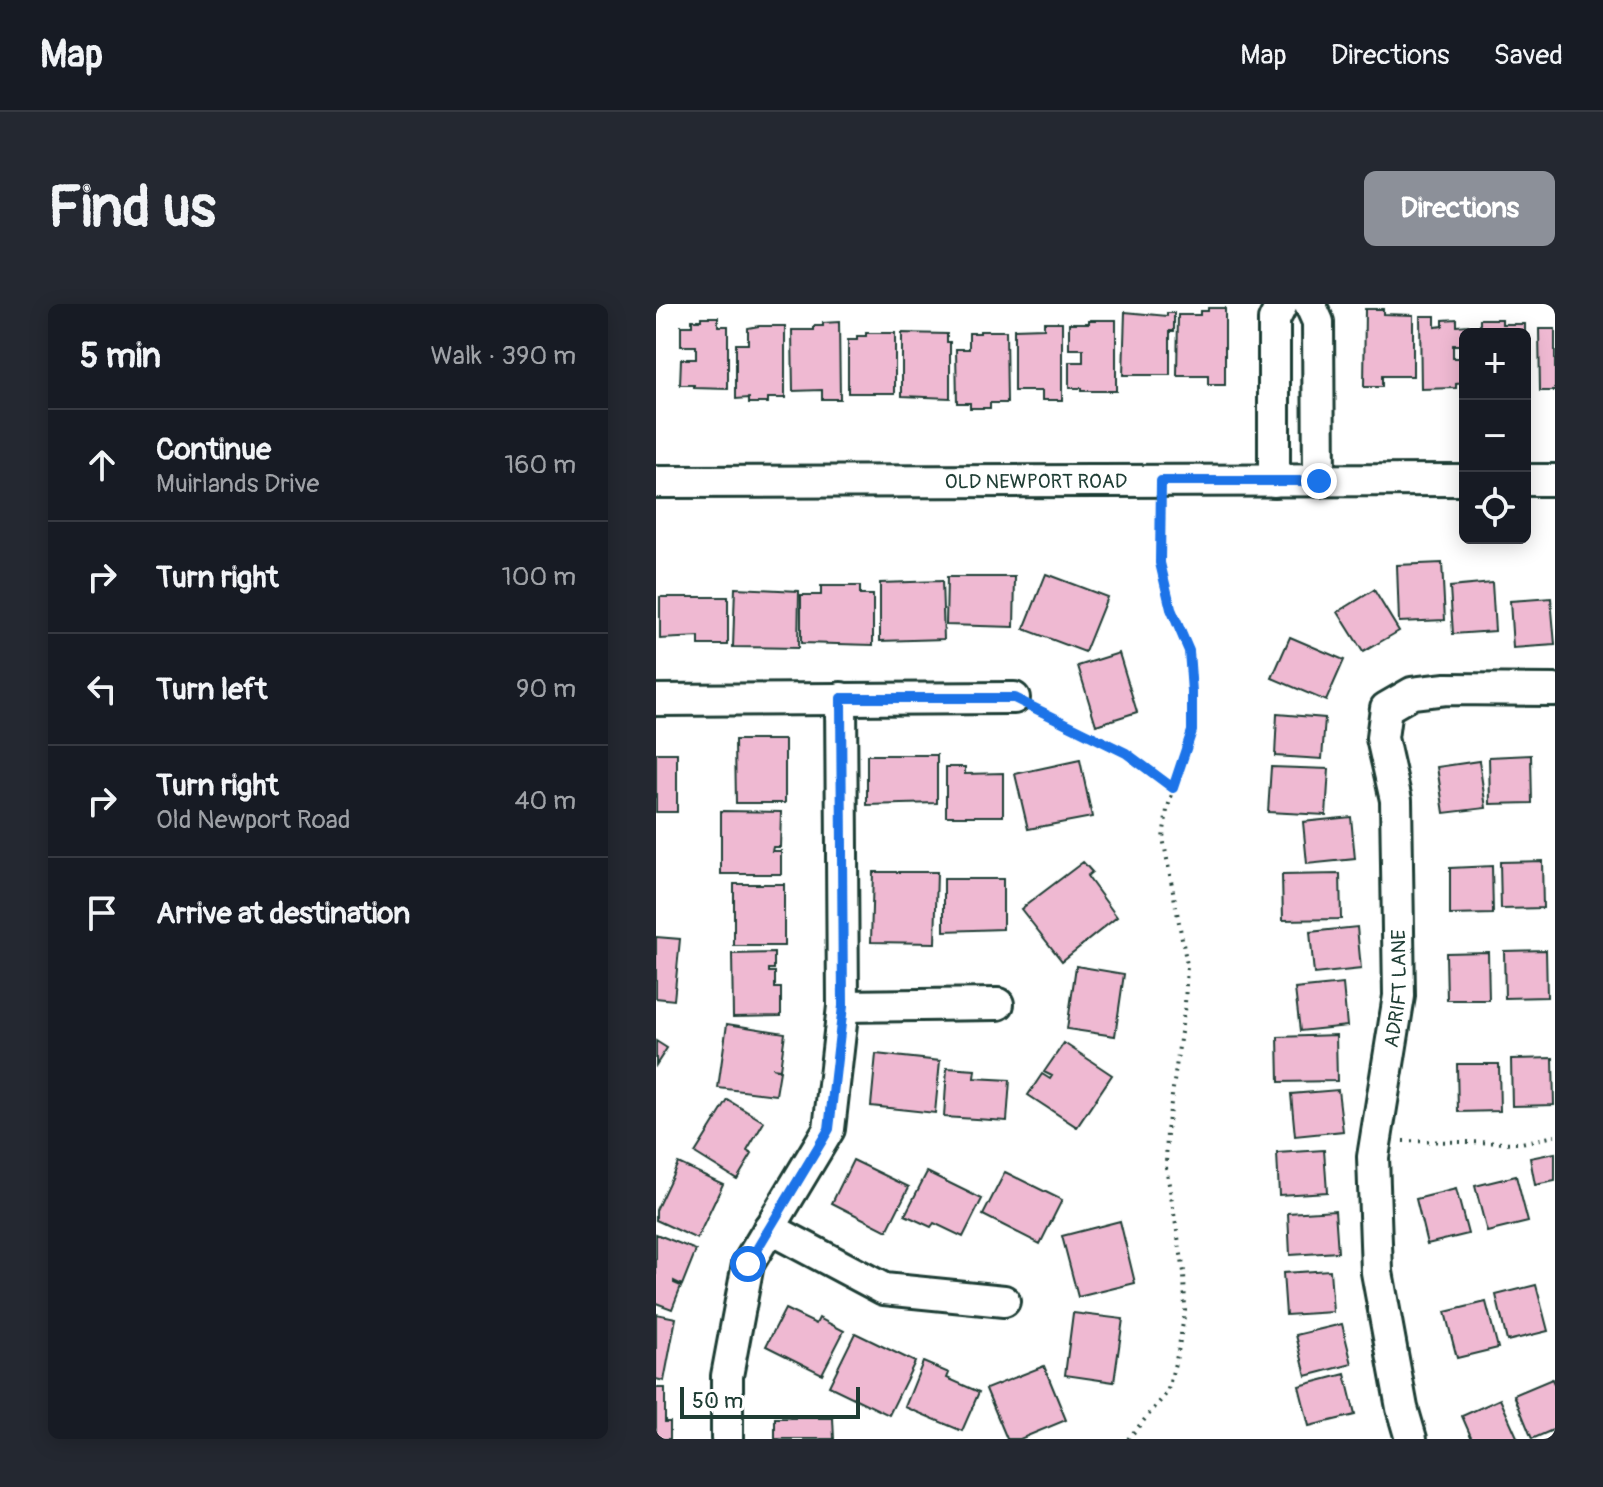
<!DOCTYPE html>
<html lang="en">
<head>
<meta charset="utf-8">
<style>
	:root { --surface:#171b24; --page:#242831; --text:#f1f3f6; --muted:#9ea1a6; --line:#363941; --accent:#8c9099 }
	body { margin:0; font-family:Pangolin,sans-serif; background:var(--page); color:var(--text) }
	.controls { position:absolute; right:24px; top:24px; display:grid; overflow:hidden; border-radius:12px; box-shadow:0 4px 20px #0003 }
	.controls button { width:72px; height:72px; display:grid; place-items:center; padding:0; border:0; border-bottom:2px solid var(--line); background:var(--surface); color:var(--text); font:40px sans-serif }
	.scale { position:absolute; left:24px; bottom:20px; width:180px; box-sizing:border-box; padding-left:8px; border:4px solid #1f3d34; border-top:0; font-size:22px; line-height:28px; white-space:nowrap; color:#1f3d34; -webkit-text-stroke:6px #fff; paint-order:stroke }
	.stop { position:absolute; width:24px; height:24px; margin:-18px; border:6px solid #1a73e8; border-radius:50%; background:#fff }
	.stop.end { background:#1a73e8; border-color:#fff; box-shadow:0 2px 8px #0008 }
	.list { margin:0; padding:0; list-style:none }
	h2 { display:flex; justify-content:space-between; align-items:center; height:104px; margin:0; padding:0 32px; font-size:34px }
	h2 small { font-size:26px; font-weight:400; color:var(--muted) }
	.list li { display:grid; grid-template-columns:52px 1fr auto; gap:24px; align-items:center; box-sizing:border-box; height:112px; padding:0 32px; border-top:2px solid var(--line) }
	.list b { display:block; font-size:30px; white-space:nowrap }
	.list p { margin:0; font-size:26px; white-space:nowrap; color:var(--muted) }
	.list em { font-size:26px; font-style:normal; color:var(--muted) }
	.icon { flex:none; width:44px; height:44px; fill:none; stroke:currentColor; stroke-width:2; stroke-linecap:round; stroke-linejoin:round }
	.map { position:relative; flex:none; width:899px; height:1135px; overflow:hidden; border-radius:12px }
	header { display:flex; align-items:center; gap:48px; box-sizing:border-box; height:112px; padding:0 40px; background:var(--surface); border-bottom:2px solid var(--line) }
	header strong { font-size:38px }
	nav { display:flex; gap:44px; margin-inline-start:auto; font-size:28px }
	.intro { display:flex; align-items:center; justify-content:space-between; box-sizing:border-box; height:192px; padding:0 48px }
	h1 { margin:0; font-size:56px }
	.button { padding:20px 36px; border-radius:12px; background:var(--accent); color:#fff; font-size:28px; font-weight:700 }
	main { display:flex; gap:48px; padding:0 48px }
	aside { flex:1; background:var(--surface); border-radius:12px; box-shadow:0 4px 20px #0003 }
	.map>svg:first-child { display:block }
	.building { fill:#efb9d2; stroke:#1f3d34; stroke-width:2 }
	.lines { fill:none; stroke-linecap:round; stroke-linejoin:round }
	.minor-casing { stroke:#1f3d34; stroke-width:36 }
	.path { stroke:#1f3d34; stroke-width:4; stroke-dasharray:2 6; stroke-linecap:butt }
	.minor { stroke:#fff; stroke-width:30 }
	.route { stroke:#1a73e8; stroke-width:10 }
	.labels { text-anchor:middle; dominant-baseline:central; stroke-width:6; stroke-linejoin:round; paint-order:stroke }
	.street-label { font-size:20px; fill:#1f3d34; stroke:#fff }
</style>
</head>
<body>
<header>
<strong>Map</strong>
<nav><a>Map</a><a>Directions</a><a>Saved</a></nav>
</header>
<div class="intro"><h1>Find us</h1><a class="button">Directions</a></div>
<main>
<aside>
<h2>5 min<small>Walk · 390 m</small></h2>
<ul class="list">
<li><svg class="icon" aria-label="ahead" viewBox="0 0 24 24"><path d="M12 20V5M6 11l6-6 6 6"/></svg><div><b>Continue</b><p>Muirlands Drive</p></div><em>160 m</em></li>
<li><svg class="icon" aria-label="right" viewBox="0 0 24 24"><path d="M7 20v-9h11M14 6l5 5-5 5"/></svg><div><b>Turn right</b></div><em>100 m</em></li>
<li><svg class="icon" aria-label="left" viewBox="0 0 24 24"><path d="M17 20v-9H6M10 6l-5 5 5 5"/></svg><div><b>Turn left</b></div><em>90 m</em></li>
<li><svg class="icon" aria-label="right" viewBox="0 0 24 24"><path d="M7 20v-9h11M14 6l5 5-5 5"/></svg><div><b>Turn right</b><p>Old Newport Road</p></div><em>40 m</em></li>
<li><svg class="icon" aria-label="arrive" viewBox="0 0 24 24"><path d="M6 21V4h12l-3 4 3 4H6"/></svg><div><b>Arrive at destination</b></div></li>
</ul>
</aside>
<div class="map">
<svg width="899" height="1135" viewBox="0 0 899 1135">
	<rect width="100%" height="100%" fill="#fff"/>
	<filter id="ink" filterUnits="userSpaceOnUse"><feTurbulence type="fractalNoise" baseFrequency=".0125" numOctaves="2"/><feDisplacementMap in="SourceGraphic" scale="16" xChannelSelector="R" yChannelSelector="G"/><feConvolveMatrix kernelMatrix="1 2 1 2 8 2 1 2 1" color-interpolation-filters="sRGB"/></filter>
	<g filter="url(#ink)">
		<path class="building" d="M 552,4 L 569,4 L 569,81 L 552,81 L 552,72 L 521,72 L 522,11 L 544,11 L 544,7 L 552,7 Z
			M 709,5 L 727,5 L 727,10 L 757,11 L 757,72 L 726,72 L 726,83 L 708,83 Z
			M 469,8 L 511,12 L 511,9 L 518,9 L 518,27 L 514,27 L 514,71 L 467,71 Z
			M 764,12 L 779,12 L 779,23 L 787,22 L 787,16 L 801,15 L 801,22 L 812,21 L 809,41 L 797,41 L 797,54 L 809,54 L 809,79 L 800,80 L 800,84 L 765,85 Z
			M 45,13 L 62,13 L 62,22 L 72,22 L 72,85 L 38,84 L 38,81 L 24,81 L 25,55 L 40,55 L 40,42 L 25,42 L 25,22 L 36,22 L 36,16 L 45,16 Z
			M 824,15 L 846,15 L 846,20 L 869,20 L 869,81 L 869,30 L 824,30 Z
			M 433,16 L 460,16 L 460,87 L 425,87 L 425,84 L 413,84 L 413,58 L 427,58 L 427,45 L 413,45 L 413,19 L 433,19 Z
			M 183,18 L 184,95 L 166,95 L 166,86 L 137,87 L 136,26 L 158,26 L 158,22 L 167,22 L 167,19 Z
			M 388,18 L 406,18 L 406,96 L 386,96 L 386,87 L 358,87 L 358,25 L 388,24 Z
			M 103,22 L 129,22 L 129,94 L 112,94 L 112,99 L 93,99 L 93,94 L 80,95 L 80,40 L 92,40 L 92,24 Z
			M 883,25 L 899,25 L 899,87 L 884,87 Z
			M 324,27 L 350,27 L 351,99 L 334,99 L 334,104 L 314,104 L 314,99 L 301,99 L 300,45 L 313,45 L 313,29 L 324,29 Z
			M 210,29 L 239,29 L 239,89 L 192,89 L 192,36 L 201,36 L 201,32 L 210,32 Z
			M 246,29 L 291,30 L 291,38 L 294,38 L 294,94 L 246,92 Z
			M 786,259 L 789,316 L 743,318 L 741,261 Z
			M 390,270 L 451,293 L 429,348 L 368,325 Z
			M 291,273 L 359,273 L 358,323 L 290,321 Z
			M 286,277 L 288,335 L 224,337 L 224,279 Z
			M 836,279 L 839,327 L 797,330 L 794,283 Z
			M 165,282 L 204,282 L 204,291 L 217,291 L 217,341 L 145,339 L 145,291 L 165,291 Z
			M 79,284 L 143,287 L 142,344 L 77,343 Z
			M 718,286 L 743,327 L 707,348 L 682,308 Z
			M 4,293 L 72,293 L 72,341 L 43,341 L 43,333 L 4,335 Z
			M 895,294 L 899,341 L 857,344 L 854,297 Z
			M 634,333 L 688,356 L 670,397 L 616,374 Z
			M 463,349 L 481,408 L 440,421 L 422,362 Z
			M 621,410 L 669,414 L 666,455 L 619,452 Z
			M 79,436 L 129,436 L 129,499 L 80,499 Z
			M 0,449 L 21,449 L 21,508 L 0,508 Z
			M 211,451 L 281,451 L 281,499 L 211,501 Z
			M 875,451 L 876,499 L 834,500 L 833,453 Z
			M 424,456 L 436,513 L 372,525 L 359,470 Z
			M 823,457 L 830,504 L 788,509 L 781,463 Z
			M 290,463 L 309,463 L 309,470 L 347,469 L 347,512 L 290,512 Z
			M 615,463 L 673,465 L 670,511 L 612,508 Z
			M 65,507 L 125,508 L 124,543 L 117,543 L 116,547 L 125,547 L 125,570 L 65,570 Z
			M 695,513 L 699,555 L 651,560 L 647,518 Z
			M 886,557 L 887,604 L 845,605 L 844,558 Z
			M 427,558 L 436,568 L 431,572 L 461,613 L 406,657 L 365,605 Z
			M 836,562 L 837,610 L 794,611 L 794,564 Z
			M 217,568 L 281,568 L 279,639 L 215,638 Z
			M 684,570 L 685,615 L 627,616 L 626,571 Z
			M 288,575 L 347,575 L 347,625 L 288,627 Z
			M 78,580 L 128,580 L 128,642 L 78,642 Z
			M 701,623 L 705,665 L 658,670 L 654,628 Z
			M 0,633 L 24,635 L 18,696 L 0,694 Z
			M 890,646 L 891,693 L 849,694 L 848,647 Z
			M 832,648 L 833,696 L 791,696 L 790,649 Z
			M 118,649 L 118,665 L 113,665 L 113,668 L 119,668 L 119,684 L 125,684 L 125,712 L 77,713 L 76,650 Z
			M 420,662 L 468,670 L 459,732 L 411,725 Z
			M 687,680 L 691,722 L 644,727 L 639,685 Z
			M 71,720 L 129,729 L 124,765 L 116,764 L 124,767 L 120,791 L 62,784 Z
			M 680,731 L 681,777 L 623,778 L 622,733 Z
			M 0,737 L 11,744 L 0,761 Z
			M 408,739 L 456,771 L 421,823 L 372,791 L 386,770 L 394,775 L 396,772 L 388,768 Z
			M 220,750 L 284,757 L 279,809 L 215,802 Z
			M 897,754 L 898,801 L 856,802 L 855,755 Z
			M 801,760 L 843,760 L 844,807 L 802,808 Z
			M 291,764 L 319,766 L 318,774 L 354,776 L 351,817 L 288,813 Z
			M 682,786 L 687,827 L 639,832 L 635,790 Z
			M 72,796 L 108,818 L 91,847 L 96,850 L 81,875 L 39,849 Z
			M 668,846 L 671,888 L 623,891 L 621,849 Z
			M 899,849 L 899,877 L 879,881 L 874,854 Z
			M 197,856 L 253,883 L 231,927 L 176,899 Z
			M 22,859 L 67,880 L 41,935 L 0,916 L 0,906 Z
			M 271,868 L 326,895 L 307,933 L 278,919 L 275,923 L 249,911 Z
			M 349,868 L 406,896 L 384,940 L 327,911 Z
			M 860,872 L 872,918 L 831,928 L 819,882 Z
			M 800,885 L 812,930 L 771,940 L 760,895 Z
			M 679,906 L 682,948 L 634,951 L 632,909 Z
			M 464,917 L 479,979 L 422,993 L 406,932 Z
			M 0,930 L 40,946 L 26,981 L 18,977 L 18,979 L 25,982 L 16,1005 L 0,999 Z
			M 674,966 L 677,1008 L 630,1011 L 627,969 Z
			M 880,981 L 892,1027 L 851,1037 L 840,991 Z
			M 830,998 L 842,1044 L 801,1054 L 789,1008 Z
			M 129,1005 L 160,1020 L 163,1014 L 188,1027 L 166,1070 L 110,1042 Z
			M 417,1009 L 467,1015 L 458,1078 L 409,1071 Z
			M 0,1010 L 20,1014 L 8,1077 L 0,1075 Z
			M 686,1020 L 696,1060 L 650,1072 L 640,1031 Z
			M 199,1029 L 259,1058 L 233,1111 L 173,1082 Z
			M 267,1058 L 293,1069 L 291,1074 L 323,1088 L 306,1127 L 249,1103 Z
			M 388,1062 L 410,1116 L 364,1135 L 351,1135 L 330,1085 Z
			M 689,1070 L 699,1111 L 653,1122 L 643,1082 Z
			M 896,1075 L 899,1082 L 899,1125 L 876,1135 L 858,1091 Z
			M 0,1084 L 9,1084 L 9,1118 L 14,1118 L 14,1135 L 0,1135 Z
			M 844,1095 L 862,1135 L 816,1135 L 806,1112 Z
			M 119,1114 L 177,1114 L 178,1135 L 119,1135 Z"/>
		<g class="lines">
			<g class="minor-casing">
				<g id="minor">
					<path d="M 654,0 L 662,18 L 663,177"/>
					<path d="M 869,176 L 899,176"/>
					<path d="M 618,177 L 618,16 L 626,0"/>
					<path id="s1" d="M 0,178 L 809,176"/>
					<path d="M 0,396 L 358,394"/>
					<path d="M 187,702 L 342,700"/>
					<path d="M 113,924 L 228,985 L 348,997"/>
					<path d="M 71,1135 L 71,1072 L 92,960 L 173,825 L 187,702 L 185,394"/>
					<path id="s2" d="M 755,1135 L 746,1104 L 721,968 L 717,853 L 743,692 L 740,496 L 726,434 L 730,404 L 756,389 L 790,385 L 899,386"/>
				</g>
			</g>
			<path class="path" d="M 382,405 L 470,449 L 517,484
				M 747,837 L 865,839 L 899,832
				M 472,1135 L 511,1089 L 522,1048 L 529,1007 L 528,968 L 510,863 L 511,827 L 529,700 L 531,661 L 507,534 L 511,506 L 536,427 L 536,388 L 533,347 L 515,305 L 504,259 L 505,203"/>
			<use href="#minor" class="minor"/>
		</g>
	</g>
	<g class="lines" filter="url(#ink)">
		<path class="route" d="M 92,960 L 173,825 L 187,702 L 185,394 L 358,394 L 470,449 L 517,484 L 536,427 L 536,388 L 533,347 L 515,305 L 504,259 L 505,177 L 663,177"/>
	</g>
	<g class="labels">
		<g class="street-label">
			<text stroke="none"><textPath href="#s1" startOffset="380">OLD NEWPORT ROAD</textPath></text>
			<text stroke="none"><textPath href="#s2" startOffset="456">ADRIFT LANE</textPath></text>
		</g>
	</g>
</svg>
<div class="controls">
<button>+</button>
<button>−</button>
<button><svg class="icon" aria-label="locate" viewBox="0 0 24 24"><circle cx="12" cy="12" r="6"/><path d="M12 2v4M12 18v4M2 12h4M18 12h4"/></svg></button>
</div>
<div class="scale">50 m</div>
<div class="stop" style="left:92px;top:960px"></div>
<div class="stop end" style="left:663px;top:177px"></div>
</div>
</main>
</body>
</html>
